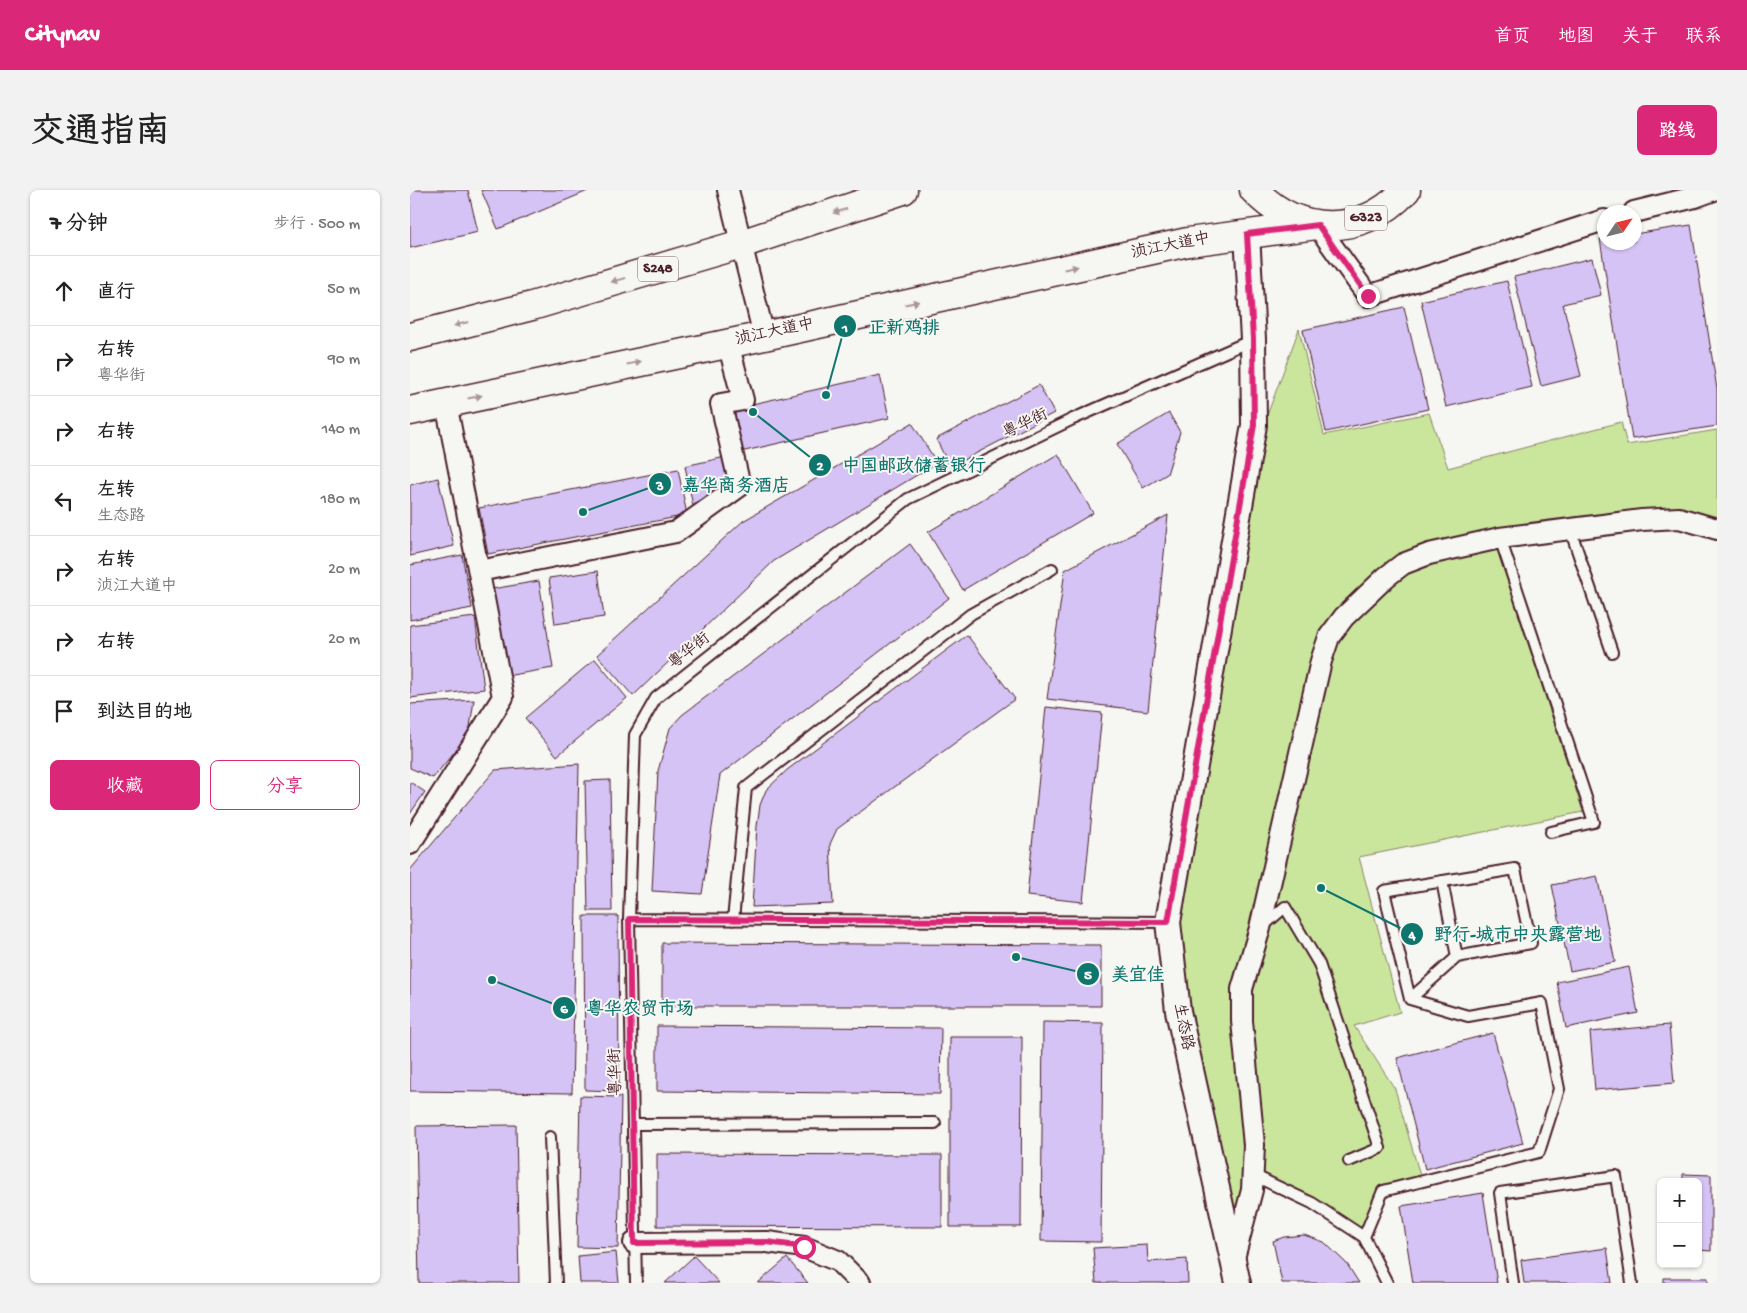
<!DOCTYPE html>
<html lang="zh">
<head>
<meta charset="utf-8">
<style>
	:root { --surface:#fff; --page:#f2f2f2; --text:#222; --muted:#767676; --line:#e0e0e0; --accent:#db2777 }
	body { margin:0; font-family:"Gochi Hand","LXGW WenKai TC",sans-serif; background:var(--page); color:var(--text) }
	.controls { position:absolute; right:15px; bottom:15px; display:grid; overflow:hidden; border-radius:8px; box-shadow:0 1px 4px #0004 }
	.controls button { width:45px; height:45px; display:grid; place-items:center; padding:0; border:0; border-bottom:1px solid var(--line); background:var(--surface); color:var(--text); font:25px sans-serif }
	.compass { position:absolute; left:1187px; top:15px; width:45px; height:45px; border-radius:50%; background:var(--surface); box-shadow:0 1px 4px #0004; rotate:55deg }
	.stop { position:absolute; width:15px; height:15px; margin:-11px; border:4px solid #db2777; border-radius:50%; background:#fff }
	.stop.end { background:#db2777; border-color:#fff; box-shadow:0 1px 5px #0008 }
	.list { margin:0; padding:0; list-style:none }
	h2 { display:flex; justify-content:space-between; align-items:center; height:65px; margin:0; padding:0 20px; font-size:21px }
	h2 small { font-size:16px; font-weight:400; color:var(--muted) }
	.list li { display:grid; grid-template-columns:32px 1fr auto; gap:15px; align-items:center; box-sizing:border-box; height:70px; padding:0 20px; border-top:1px solid var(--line) }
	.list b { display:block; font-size:19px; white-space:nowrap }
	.list p { margin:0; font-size:16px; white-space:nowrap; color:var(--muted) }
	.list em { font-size:16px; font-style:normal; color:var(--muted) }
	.actions { display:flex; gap:10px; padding:15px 20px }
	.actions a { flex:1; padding:11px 0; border:1px solid var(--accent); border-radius:8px; text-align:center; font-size:18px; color:var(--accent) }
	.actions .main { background:var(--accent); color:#fff }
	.icon { flex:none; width:28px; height:28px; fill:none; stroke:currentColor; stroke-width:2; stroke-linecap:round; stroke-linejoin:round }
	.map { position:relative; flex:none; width:1307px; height:1093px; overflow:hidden; border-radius:8px }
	header { display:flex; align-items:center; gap:30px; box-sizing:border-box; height:70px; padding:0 25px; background:var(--accent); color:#fff }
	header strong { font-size:24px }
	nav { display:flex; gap:28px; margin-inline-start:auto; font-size:18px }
	.intro { display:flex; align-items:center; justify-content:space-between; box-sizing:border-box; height:120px; padding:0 30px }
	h1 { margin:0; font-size:35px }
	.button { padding:12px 22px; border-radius:8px; background:var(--accent); color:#fff; font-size:18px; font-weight:700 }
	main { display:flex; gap:30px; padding:0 30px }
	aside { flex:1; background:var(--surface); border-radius:8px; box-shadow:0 1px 4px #0004 }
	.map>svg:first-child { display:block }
	.green { fill:#cae69d; stroke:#8a8264 }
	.building { fill:#d4c3f4; stroke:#4a1f2b }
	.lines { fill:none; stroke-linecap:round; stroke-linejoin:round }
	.service-casing { stroke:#4a1f2b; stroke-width:14 }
	.minor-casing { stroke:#4a1f2b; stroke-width:24 }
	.tertiary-casing { stroke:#4a1f2b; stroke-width:28 }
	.primary-casing { stroke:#4a1f2b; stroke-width:31 }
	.trunk-casing { stroke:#4a1f2b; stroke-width:31 }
	.service { stroke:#f6f6f2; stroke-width:10 }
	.minor { stroke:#f6f6f2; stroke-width:20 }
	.tertiary { stroke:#f6f6f2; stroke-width:24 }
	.primary { stroke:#f6f6f2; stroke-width:28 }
	.trunk { stroke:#f6f6f2; stroke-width:28 }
	.oneway { fill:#a99598 }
	.route { stroke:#db2777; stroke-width:6 }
	.labels { text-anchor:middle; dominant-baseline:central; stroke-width:4; stroke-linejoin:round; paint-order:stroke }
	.shield { fill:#f6f6f2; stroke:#7e6067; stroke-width:1 }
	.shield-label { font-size:15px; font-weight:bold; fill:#4a1f2b }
	.street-label { font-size:16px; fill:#4a1f2b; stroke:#f6f6f2 }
	.leader { fill:none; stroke:#0f766e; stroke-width:2 }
	.callout-dot { fill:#0f766e; stroke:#f6f6f2; stroke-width:2 }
	.mark-label { font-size:15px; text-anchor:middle; font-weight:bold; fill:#fff }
	.callout-label { font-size:18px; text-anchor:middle; font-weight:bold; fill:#0f766e; stroke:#f6f6f2; stroke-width:4; stroke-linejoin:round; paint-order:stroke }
</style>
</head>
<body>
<header>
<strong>Citynav</strong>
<nav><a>首页</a><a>地图</a><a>关于</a><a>联系</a></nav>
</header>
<div class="intro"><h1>交通指南</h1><a class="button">路线</a></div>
<main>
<aside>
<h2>7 分钟<small>步行 · 500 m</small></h2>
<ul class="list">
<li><svg class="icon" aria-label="ahead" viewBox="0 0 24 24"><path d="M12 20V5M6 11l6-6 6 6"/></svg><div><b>直行</b></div><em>50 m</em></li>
<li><svg class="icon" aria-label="right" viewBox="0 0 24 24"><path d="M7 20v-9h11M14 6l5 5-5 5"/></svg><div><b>右转</b><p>粤华街</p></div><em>90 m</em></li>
<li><svg class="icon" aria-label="right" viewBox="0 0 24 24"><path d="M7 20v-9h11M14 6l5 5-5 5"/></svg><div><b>右转</b></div><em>140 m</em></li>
<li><svg class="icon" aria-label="left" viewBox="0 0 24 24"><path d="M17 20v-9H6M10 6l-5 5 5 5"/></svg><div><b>左转</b><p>生态路</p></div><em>180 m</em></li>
<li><svg class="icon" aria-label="right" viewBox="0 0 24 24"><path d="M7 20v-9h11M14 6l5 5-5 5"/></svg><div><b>右转</b><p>浈江大道中</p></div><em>20 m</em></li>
<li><svg class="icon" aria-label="right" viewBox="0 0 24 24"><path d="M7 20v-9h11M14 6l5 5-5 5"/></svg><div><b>右转</b></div><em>20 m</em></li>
<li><svg class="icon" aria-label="arrive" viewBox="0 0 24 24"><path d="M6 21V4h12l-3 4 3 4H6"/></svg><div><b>到达目的地</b></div></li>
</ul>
<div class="actions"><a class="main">收藏</a><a>分享</a></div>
</aside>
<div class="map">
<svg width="1307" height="1093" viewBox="0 0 1307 1093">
	<rect width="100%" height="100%" fill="#f6f6f2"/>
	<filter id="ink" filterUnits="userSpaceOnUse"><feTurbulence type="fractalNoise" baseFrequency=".02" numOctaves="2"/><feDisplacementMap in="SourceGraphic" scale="10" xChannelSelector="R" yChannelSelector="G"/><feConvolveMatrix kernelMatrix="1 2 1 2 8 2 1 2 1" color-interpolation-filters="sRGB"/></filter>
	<g filter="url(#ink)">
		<path class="green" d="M 889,139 L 914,245 L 1019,223 L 1038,278 L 1211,232 L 1217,255 L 1307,240 L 1307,333 L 1018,357 L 929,425 L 825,798 L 838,954 L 835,986 L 824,1040 L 774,821 L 765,731 L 852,239 Z
			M 1087,358 L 1173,622 L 949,667 L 990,822 L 944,836 L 985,899 L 1011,989 L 972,999 L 953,1043 L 845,985 L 834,831 L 916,474 L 937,432 L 999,382 L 1020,372 Z"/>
		<path class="building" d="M 0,0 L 58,0 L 68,42 L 0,58 Z
			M 71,0 L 180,0 L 88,39 Z
			M 1281,35 L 1307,199 L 1307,236 L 1222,249 L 1190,49 L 1194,48 L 1194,52 L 1224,52 L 1224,44 Z
			M 1182,68 L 1191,105 L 1153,114 L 1171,186 L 1131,196 L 1104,87 Z
			M 1097,91 L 1122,197 L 1036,217 L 1011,111 Z
			M 994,117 L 1018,219 L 916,242 L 893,140 Z
			M 470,185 L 479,228 L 326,263 L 316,220 Z
			M 629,195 L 644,223 L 540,277 L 526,249 Z
			M 759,223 L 770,242 L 757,284 L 733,298 L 707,254 Z
			M 502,233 L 527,273 L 364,371 L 223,506 L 187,465 L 333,331 Z
			M 648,264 L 683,323 L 553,400 L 518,342 Z
			M 320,266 L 326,292 L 284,321 L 275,276 Z
			M 268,279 L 277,325 L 78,364 L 69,318 Z
			M 28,288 L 44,356 L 0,366 L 0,295 Z
			M 758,325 L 738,521 L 637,509 L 655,380 Z
			M 500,354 L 539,408 L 310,585 L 292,704 L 242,701 L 248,581 L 260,538 L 272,525 Z
			M 52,365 L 62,418 L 0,430 L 0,375 Z
			M 188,381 L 194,427 L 145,434 L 139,388 Z
			M 129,391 L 143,478 L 96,486 L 82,399 Z
			M 65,427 L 74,499 L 0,508 L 0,435 Z
			M 557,445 L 605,509 L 427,639 L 420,654 L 423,714 L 342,717 L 347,636 L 350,615 L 356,600 L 377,580 Z
			M 185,469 L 217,508 L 147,566 L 115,528 Z
			M 64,510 L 59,544 L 23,588 L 0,578 L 0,514 Z
			M 636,517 L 692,523 L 673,712 L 617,706 Z
			M 169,574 L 162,903 L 0,901 L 0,680 L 85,580 Z
			M 200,590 L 202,721 L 178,721 L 175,591 Z
			M 0,592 L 15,602 L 0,624 Z
			M 1187,686 L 1205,772 L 1160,781 L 1142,695 Z
			M 174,726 L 208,726 L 209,901 L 175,900 Z
			M 252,753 L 691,755 L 691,816 L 252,816 Z
			M 1219,777 L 1228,823 L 1156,838 L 1147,792 Z
			M 633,832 L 693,833 L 691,1052 L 631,1051 Z
			M 1259,835 L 1264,893 L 1185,900 L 1180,842 Z
			M 247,836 L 531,838 L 530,904 L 247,901 Z
			M 1083,843 L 1113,953 L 1015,979 L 987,868 Z
			M 540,847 L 612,847 L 611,1037 L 540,1037 Z
			M 170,906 L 211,907 L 208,1058 L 167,1057 Z
			M 106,935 L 109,1093 L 9,1093 L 6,936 Z
			M 247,964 L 532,965 L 532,1037 L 247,1036 Z
			M 1273,984 L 1301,985 L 1301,1061 L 1288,1060 L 1288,992 L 1273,992 Z
			M 1073,1003 L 1087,1093 L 1003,1093 L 991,1016 Z
			M 894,1045 L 914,1052 L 937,1074 L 949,1093 L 872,1093 L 863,1051 L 874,1047 Z
			M 737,1055 L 738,1072 L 777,1069 L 778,1093 L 686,1093 L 683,1058 Z
			M 1197,1058 L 1202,1093 L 1114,1093 L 1111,1070 Z
			M 206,1062 L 209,1093 L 170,1093 L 168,1066 Z
			M 284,1066 L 309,1093 L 255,1093 Z
			M 377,1068 L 398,1093 L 348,1093 Z
			M 1254,1088 L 1298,1088 L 1298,1093 L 1254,1093 Z"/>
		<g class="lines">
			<g class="service-casing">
				<path id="service" d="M 1160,339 L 1202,462
					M 1090,348 L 1184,632 L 1141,642
					M 1032,691 L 1047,767
					M 219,729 L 758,732
					M 323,730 L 336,598 L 561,424 L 642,379
					M 853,736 L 875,717 L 909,774 L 970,958 L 939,971
					M 223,934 L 525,933
					M 140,947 L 146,1093
					M 843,985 L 902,1013 L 954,1047 L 977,1093
					M 954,1047 L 973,1001 L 1129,962 L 1149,899 L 1132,813 L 1058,826 L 1000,809 L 974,701 L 1105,679 L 1121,753 L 1047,767 L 1000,809
					M 226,1093 L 219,729 L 225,545 L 246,508 L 498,309 L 663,229 L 842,150
					M 1103,1093 L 1090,1003 L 1206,986 L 1222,1093"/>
			</g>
			<g class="minor-casing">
				<path id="minor" d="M 318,0 L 354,146
					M 1224,22 L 1285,7 L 1304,0
					M 907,35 L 958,106 L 1194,30
					M 69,381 L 266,342 L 330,296 L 311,214 L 333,210 L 318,153
					M 0,654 L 93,507 L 36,213
					M 224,1053 L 357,1052 L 394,1057 L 428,1071 L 450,1093
					M 823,1072 L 842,1000 L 844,955 L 832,831 L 832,799 L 850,738 L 911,471 L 919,447 L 934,427 L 976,387 L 993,374 L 1019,364 L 1090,348 L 1232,330 L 1269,328 L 1307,339"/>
			</g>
			<g class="tertiary-casing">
				<path id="tertiary" d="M 828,1093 L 768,821 L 758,732 L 844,235 L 843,149 L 837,44"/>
			</g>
			<g class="primary-casing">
				<path id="primary" d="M 0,147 L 122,116 L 280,69 L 331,54 L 493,0
					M 0,221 L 354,146 L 778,52 L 907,35"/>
			</g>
			<g class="trunk-casing">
				<path id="trunk" d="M 844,0 C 887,46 952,48 996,0"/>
			</g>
			<use href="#service" class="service"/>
			<use href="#minor" class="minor"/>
			<use href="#tertiary" class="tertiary"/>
			<use href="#primary" class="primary"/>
			<use href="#trunk" class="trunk"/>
		</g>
		<defs><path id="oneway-solid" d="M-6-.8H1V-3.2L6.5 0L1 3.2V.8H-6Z" transform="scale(1.25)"/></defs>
		<g class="oneway">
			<use href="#oneway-solid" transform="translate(430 21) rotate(162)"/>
			<use href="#oneway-solid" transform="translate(661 78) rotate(-12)"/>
			<use href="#oneway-solid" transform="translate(208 90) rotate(164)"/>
			<use href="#oneway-solid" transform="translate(502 113) rotate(-12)"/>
			<use href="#oneway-solid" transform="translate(51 134) rotate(165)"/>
			<use href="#oneway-solid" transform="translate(224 173) rotate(-12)"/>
			<use href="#oneway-solid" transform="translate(65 207) rotate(-12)"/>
		</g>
	</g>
	<g class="lines" filter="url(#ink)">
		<path class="route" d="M 394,1057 L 357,1052 L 224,1053 L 219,729 L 758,732 L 844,235 L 843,149 L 837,44 L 908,35 L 958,106"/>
	</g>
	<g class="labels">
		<g class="shield">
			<rect x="935" y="15.5" width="42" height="25" rx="4"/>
			<rect x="228" y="66.5" width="40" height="25" rx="4"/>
		</g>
		<g class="shield-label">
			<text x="956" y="28">G323</text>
			<text x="248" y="79">S248</text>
		</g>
		<g class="street-label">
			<text transform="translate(761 57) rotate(-11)">浈江大道中</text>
			<text transform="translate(365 143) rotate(-12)">浈江大道中</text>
			<text transform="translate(616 235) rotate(-26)">粤华街</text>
			<text transform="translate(280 462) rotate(-38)">粤华街</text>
			<text transform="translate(772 837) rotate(79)">生态路</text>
			<text transform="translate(207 882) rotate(-91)">粤华街</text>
		</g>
	</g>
	<path class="leader" d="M416 205L435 136M343 222L410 275M173 322L250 294M911 698L1002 744M606 767L678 784M82 790L154 818"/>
	<g class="callout-dot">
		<circle cx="416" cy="205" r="5"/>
		<circle cx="343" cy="222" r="5"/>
		<circle cx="173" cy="322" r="5"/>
		<circle cx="911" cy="698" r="5"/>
		<circle cx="606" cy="767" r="5"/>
		<circle cx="82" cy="790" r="5"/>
		<circle cx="435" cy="136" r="12"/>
		<circle cx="410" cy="275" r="12"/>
		<circle cx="250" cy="294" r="12"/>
		<circle cx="1002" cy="744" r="12"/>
		<circle cx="678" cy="784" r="12"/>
		<circle cx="154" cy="818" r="12"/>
	</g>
	<g class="mark-label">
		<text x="435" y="142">1</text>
		<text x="410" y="280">2</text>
		<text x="250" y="300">3</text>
		<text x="1002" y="749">4</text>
		<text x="678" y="789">5</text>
		<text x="154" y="823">6</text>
	</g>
	<g class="callout-label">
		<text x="494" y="143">正新鸡排</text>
		<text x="504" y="281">中国邮政储蓄银行</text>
		<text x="326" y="301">嘉华商务酒店</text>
		<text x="1108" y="750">野行-城市中央露营地</text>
		<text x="728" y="790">美宜佳</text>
		<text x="230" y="824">粤华农贸市场</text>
	</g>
</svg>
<div class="controls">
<button>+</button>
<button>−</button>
</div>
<svg class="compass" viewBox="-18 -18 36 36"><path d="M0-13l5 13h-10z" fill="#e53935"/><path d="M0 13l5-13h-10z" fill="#767676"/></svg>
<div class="stop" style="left:394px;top:1057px"></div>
<div class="stop end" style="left:958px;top:106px"></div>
</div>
</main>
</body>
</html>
